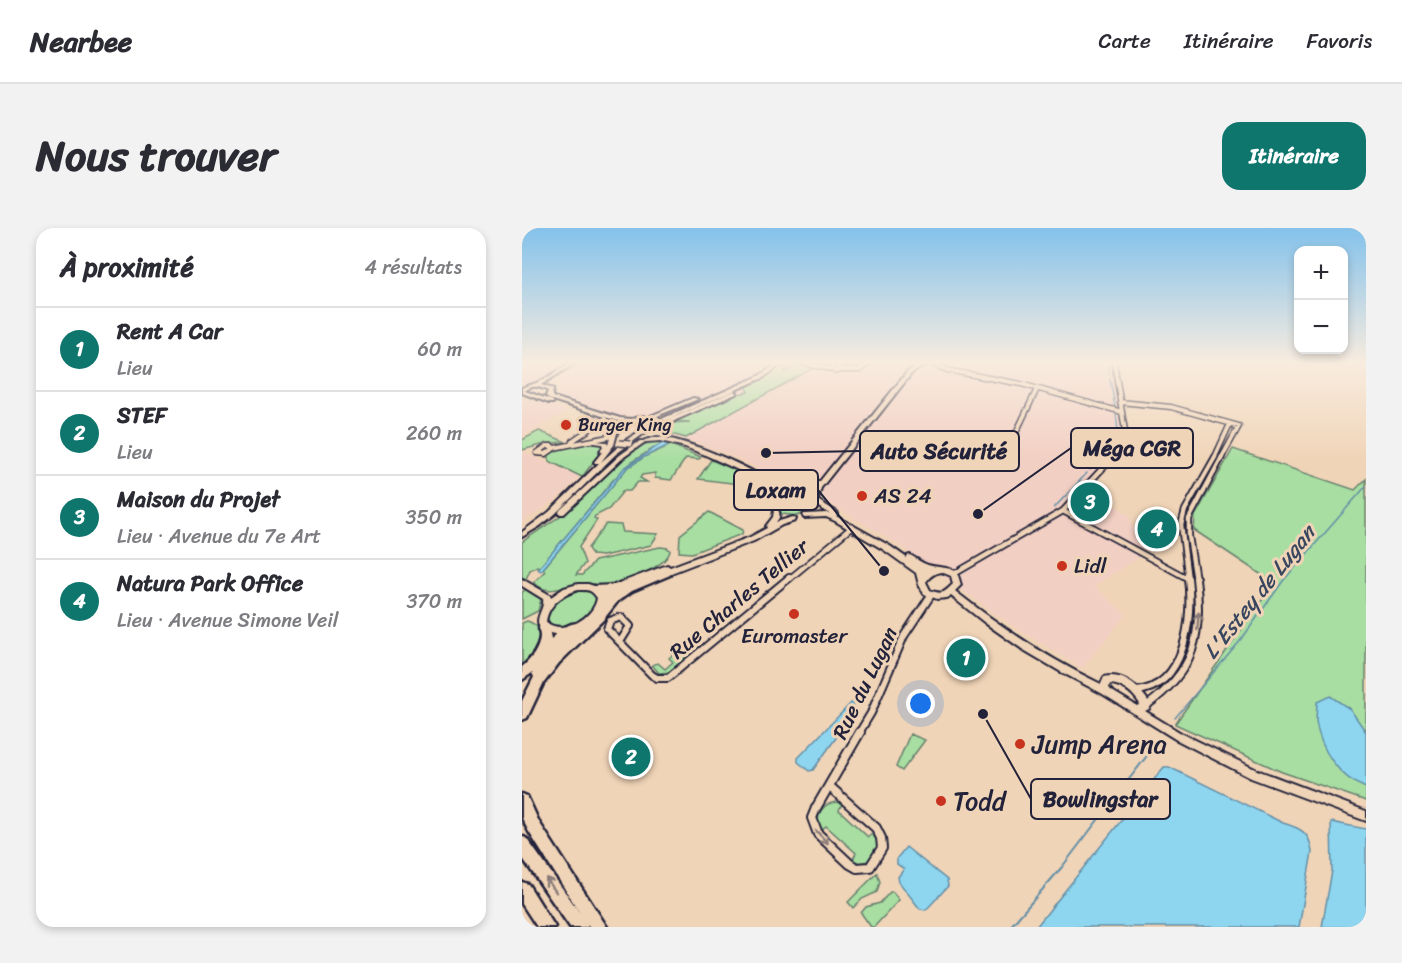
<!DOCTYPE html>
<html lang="fr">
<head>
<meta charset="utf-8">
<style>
	:root { --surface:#fff; --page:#f2f2f3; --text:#2b2b33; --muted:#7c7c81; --line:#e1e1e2; --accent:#0f766e }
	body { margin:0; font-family:Sriracha,sans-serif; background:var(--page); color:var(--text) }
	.controls { position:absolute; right:18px; top:18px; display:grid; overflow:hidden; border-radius:12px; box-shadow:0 3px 9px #0003 }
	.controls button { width:54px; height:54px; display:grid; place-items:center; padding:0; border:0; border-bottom:2px solid var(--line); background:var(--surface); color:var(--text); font:30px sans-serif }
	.you { position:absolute; left:399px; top:476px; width:21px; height:21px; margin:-15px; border:4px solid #fff; border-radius:50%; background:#1a73e8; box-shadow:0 0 0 9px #1a73e833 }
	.badge { display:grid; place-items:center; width:39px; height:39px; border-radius:50%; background:var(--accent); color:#fff; font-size:20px; font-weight:700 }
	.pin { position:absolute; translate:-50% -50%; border:3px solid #fff; box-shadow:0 2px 6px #0006 }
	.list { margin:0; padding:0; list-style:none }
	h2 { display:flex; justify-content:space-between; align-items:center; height:78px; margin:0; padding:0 24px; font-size:26px }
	h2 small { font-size:20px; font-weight:400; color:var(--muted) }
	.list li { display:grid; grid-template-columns:39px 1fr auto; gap:18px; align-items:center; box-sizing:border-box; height:84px; padding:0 24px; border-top:2px solid var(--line) }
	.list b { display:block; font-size:22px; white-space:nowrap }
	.list p { margin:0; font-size:20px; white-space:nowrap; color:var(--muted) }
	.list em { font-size:20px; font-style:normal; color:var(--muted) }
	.map { position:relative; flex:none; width:844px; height:699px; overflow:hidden; border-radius:18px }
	header { display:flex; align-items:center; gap:36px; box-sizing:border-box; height:84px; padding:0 30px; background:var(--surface); border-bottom:2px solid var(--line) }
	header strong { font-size:28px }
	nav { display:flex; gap:33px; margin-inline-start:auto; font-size:21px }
	.intro { display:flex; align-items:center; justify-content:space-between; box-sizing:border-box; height:144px; padding:0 36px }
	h1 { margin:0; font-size:42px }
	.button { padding:15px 27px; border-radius:18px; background:var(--accent); color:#fff; font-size:21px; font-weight:700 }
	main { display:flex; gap:36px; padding:0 36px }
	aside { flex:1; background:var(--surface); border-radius:18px; box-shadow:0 3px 9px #0003 }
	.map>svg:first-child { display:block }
	.built { fill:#f2cfc3 }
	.green { fill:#a8dea1; stroke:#65806e; stroke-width:1.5 }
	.water { fill:#8ed6ef; stroke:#638ea7; stroke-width:1.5 }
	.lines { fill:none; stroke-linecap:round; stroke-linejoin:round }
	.stream-far1 { stroke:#638ea7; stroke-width:1.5 }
	.stream { stroke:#638ea7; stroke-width:2 }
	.street-far3-casing { stroke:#22223b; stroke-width:7 }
	.street-far2-casing { stroke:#22223b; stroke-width:8 }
	.street-far1-casing { stroke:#22223b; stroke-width:10 }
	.street-casing { stroke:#22223b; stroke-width:12 }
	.secondary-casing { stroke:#22223b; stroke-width:4 }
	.highway-casing { stroke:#22223b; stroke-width:5 }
	.street-far3 { stroke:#f0d4b7; stroke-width:4 }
	.street-far2 { stroke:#f0d4b7; stroke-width:4.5 }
	.street-far1 { stroke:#f0d4b7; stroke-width:6 }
	.street { stroke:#f0d4b7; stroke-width:8 }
	.secondary { fill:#f0d4b7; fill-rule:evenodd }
	.highway { fill:#f0d4b7; fill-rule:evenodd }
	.secondary-bridge-casing { stroke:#22223b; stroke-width:8; stroke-linecap:butt }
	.secondary-bridge { stroke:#f0d4b7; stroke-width:5 }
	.oneway { stroke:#897b79 }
	.poi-dot { fill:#c8321e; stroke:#f0d4b7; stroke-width:2 }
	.labels { text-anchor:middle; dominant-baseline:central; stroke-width:6; stroke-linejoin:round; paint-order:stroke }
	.far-poi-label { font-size:18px; fill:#22223b; stroke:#f0d4b7; text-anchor:start }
	.poi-label { font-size:21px; fill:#22223b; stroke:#f0d4b7; text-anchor:start }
	.street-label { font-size:21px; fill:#22223b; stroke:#f0d4b7 }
	.water-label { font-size:22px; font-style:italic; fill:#38465f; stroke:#f0d4b7 }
	.near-poi-label { font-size:26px; fill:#22223b; stroke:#f0d4b7; text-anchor:start }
	.leader { fill:none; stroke:#22223b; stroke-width:2 }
	.callout-dot { fill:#22223b; stroke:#f0d4b7; stroke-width:2 }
	.callout { fill:#f0d4b7; stroke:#22223b; stroke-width:2 }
	.callout-label { font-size:22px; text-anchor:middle; font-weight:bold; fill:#22223b }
</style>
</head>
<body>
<header>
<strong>Nearbee</strong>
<nav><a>Carte</a><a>Itinéraire</a><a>Favoris</a></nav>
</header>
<div class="intro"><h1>Nous trouver</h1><a class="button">Itinéraire</a></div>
<main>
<aside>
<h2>À proximité<small>4 résultats</small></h2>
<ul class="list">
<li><span class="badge">1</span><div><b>Rent A Car</b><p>Lieu</p></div><em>60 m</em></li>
<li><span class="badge">2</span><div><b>STEF</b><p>Lieu</p></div><em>260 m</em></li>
<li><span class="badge">3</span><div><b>Maison du Projet</b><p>Lieu · Avenue du 7e Art</p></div><em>350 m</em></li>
<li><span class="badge">4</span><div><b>Natura Park Office</b><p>Lieu · Avenue Simone Veil</p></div><em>370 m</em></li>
</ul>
</aside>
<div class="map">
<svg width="844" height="699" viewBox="0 0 844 699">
	<rect width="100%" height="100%" fill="#f0d4b7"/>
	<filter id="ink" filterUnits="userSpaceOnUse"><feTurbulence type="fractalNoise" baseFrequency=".0167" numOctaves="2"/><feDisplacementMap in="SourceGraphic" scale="12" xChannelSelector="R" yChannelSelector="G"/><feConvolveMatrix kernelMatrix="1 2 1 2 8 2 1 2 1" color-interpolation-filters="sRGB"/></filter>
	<g filter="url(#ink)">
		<path class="built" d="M 0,134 L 48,134 L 0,162 Z
			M 61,134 L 594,134 L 609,215 L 567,260 L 589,272 L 587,274 L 606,286 L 623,326 L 572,358 L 604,387 L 560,440 L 495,401 L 374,315 L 302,272 L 300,263 L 303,258 L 291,254 L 273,256 L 198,223 L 37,170 L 38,148 Z
			M 0,170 L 18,176 L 21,174 L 45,183 L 0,208 Z
			M 0,224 L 56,247 L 57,250 L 31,274 L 0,294 Z"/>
		<path class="green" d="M 268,135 L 265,137 L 263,145 L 276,136 L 293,139 L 164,210 L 145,205 L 150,195 L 168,194 L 151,193 L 211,167 L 226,164 L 224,160 L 256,138 Z
			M 17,203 L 44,214 L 27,215 L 0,222 L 0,212 Z
			M 135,213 L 140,215 L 111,233 L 91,252 L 18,339 L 15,338 L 8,342 L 4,351 L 0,349 L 0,314 L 44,284 L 106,225 L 117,218 Z
			M 74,214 L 80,216 L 82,220 L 60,249 L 27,233 L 27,227 L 39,220 Z
			M 149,217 L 179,229 L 177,231 L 164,230 L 149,252 L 133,250 L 133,245 L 120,247 L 118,250 L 125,254 L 116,254 L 108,263 L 101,263 L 87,281 L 73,288 L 72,290 L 75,292 L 57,319 L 63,335 L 54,347 L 60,347 L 73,333 L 138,319 L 146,320 L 148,323 C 144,340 100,355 84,356 C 76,357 68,355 60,355 C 43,357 25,370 12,354 L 23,343 L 21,341 L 105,240 L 122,229 Z
			M 711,221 L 833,262 L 844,251 L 844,573 L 760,544 L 653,496 L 752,355 L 672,302 L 673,288 Z
			M 189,232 L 211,241 L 220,252 L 218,256 L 176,251 Z
			M 275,266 L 289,270 L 291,273 L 289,280 L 276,288 L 260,286 L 257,280 C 258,271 266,268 275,266 Z
			M 187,284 L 221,302 L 220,306 L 170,325 L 157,324 L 158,307 Z
			M 84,296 L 99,297 L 101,304 L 136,306 L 129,317 L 81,328 L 70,327 L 66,320 Z
			M 3,361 L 19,371 L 16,383 L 0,391 L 0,365 Z
			M 54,363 L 62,362 L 72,366 C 82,388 43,404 27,395 L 25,385 L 33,373 Z
			M 5,393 C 35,403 11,428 0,442 L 0,395 Z
			M 167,413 L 176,421 L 148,444 L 137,445 L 130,437 L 136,435 L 143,441 L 151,434 L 147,430 Z
			M 388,506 L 403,512 L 380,543 L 374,539 Z
			M 315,574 L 320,576 L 317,582 L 346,609 L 350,606 L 355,612 L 355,622 L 347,633 L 335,635 L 330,633 L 334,625 L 304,598 L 299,602 C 292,588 300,575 315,574 Z
			M 355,645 L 358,654 L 355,664 L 340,671 L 331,680 L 326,674 Z
			M 368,664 L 371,664 L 377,672 L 352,699 L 349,699 L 339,685 L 344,679 L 358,675 Z"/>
		<path class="water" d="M 140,215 L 147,217 L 122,229 L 105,240 L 19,343 L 16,341 L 102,240 Z
			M 808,468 L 828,481 L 844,504 L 844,560 C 817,550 798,521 794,493 C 794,487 795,481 795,474 Z
			M 329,475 L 332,476 L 316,507 L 291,542 L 287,543 L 276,534 L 276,530 Z
			M 642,539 L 647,539 L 761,595 C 778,600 788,604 790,624 L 777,699 L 514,699 Z
			M 809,594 L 844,601 L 844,699 L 800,699 L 810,643 Z
			M 384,619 L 425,652 L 426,658 L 404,682 L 398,681 L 377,654 L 376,649 L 382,641 L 375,636 L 375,630 Z"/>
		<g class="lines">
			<path class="stream-far1" d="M 586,138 L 587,146
				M 588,151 L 593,179
				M 587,222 L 597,211 L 594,186
				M 568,242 L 584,225
				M 532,280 L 565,245
				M 653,490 L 719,412 L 761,353 L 844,258"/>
			<path class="stream" d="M 488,699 L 540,639 L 637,512"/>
			<g class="street-far3-casing">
				<path id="street-far3" d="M 277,134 L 309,141
					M 260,135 L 265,134
					M 409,135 L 425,142 L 499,156 L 600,184
					M310.5 140a3.5 3.5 0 1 1 7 0a3.5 3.5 0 1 1-7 0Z
					M 315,142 L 338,142 L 348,134
					M 598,174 L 649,179 L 717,198 L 699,231
					M 480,209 L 487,211 L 488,217 L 482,219 L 475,216 L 474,212 Z
					M 487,211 L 492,209 L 515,161
					M 49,216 L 50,213 L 83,191
					M 25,218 L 30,218 L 31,221 L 24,226 L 15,225 Z
					M 32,220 L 91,208
					M 589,231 L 602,217 L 604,209 L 592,134
					M 692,231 L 708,196"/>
			</g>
			<g class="street-far2-casing">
				<path id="street-far2" d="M 541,283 L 665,350
					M 432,346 L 541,283 L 591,229
					M 266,352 L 330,299
					M 666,352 L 659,297 L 663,282 L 693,229
					M 674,352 L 667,308 L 667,291 L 700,229"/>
			</g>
			<g class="street-far1-casing">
				<path id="street-far1" d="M 98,414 L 108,398 L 99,389 L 88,393 L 85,401 L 130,447 L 135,450 L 146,450 L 267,350
					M 614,463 C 664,459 671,389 666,350
					M 624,478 C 673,443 681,408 674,350
					M 337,505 L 349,485 L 382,408 L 409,367"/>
			</g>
			<g class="street-casing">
				<path id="street" d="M 307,558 L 354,600 L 359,610 L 360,620 L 348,639 L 335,640 L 328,636 L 296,606 L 290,590 L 294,580 L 338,504"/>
			</g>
			<g class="secondary-casing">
				<path id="secondary" d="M 49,134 L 55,134 L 19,157 L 31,161 L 30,168 L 31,169 L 98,190 L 110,191 L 119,188 L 126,189 L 171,170 L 176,171 L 133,189 L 137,190 L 137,192 L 237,148 L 256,135 L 260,136 L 241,150 L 156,187 L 124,204 L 94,226 L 32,287 L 18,298 L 0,309 L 0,304 L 27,284 L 77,235 L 73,235 L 72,234 L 80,224 L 78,223 L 81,219 L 80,216 L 65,214 L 65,212 L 84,214 L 86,217 C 90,204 91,199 104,194 L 96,193 L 27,171 L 24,168 L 26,163 C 18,159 11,156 3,163 L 31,173 L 31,175 L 27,175 L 0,165 L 0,160 C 5,157 9,157 14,155 C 23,152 40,140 49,134 ZM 120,192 L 136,192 L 104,212 L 79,234 L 92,217 L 95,205 L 100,199 Z
					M 385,134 L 391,134 L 396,136 L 404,134 L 412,134 L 402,138 L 390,145 L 299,260 L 296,271 L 294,271 L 291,269 L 293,261 L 282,265 L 280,264 L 280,262 L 288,259 L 294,253 L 298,253 L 386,143 L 394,139 Z
					M 212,163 L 215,165 L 214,166 L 154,192 L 142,200 L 138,200 L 137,199 L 150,190 Z
					M 135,209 C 163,210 243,244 261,264 L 259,273 L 255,273 L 254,271 L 255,265 L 248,259 L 236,251 L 181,226 L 163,219 L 139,213 L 123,214 L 102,229 L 42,286 L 38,286 L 37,284 L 38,282 L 98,227 L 118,213 L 122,213 L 123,212 Z
					M 254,251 L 266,259 L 276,262 L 277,263 L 274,265 L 262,262 L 252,254 L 251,253 Z
					M 293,273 L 297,273 L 315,284 L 316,286 L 314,288 L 368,318 L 385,330 L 385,328 L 388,327 C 394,330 399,335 406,337 C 416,340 425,338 435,344 L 439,357 L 433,363 C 479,399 527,431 579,456 L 582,449 C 602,444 620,461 629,478 L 627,481 L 623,483 L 659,505 L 735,542 L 844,583 L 844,593 L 729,550 L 653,511 L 579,465 L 539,444 L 500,421 L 463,395 L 429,368 L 425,370 L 415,371 L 402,366 L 397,357 L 394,345 L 362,322 L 313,293 L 304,289 L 282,290 L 281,288 L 282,286 L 284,286 L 304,285 L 308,286 L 293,277 L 292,275 ZM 419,344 L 429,348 L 431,356 C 422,365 420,367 408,362 L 404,354 C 408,348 412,345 419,344 ZM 588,456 C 602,457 611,465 618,476 L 615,478 L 590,463 L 587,460 Z
					M 252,282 L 256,282 C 259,287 257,291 254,294 L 271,289 L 274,291 L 273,293 L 260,297 L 232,313 L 144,347 L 141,348 L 138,346 L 107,357 L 107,360 C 99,363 92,366 86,372 C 82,376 79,382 75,387 C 65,399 45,410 29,405 C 25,403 19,401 17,397 C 13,390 23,379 21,371 L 0,358 L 0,351 L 28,367 L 29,369 L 42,360 L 56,356 L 66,356 L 72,358 L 92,357 L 145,337 L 148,339 L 228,309 L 245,300 L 244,298 L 251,289 ZM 56,362 C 66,362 69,361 75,370 C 72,390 41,408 24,394 C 26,377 40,367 56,362 Z"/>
			</g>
			<g class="highway-casing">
				<path id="highway" d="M 144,340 L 148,341 L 149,344 L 148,347 L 110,363 L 96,373 L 81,392 L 37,435 L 21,456 L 5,490 L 0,492 L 0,473 L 12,449 L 10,445 L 0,452 L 0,439 C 9,431 17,422 18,409 C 18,404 16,400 18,395 L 22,393 L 26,395 L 29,411 C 37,405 46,393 56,396 L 57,401 L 73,386 L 88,367 L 102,357 Z
					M 0,566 L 5,568 L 17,594 L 85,699 L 67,699 L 65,696 L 66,699 L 48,699 L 0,629 L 0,608 L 5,611 L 58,685 L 7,604 L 0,590 Z
					M 0,654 L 6,656 L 33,699 L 15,699 L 0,676 Z"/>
			</g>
			<use href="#street-far3" class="street-far3"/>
			<use href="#street-far2" class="street-far2"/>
			<use href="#street-far1" class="street-far1"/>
			<use href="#street" class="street"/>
			<use href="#secondary" class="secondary"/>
			<use href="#highway" class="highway"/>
			<g class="secondary-bridge-casing">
				<path id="secondary-bridge" d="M 135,191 L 140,196
					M 97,215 L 108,216"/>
			</g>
			<use href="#secondary-bridge" class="secondary-bridge"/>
		</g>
		<defs><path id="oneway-shaft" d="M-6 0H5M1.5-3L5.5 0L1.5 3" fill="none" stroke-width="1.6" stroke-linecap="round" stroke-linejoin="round" transform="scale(1.5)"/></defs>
		<g class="oneway">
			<use href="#oneway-shaft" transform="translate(676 393) rotate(-86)"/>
			<use href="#oneway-shaft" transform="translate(300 609) rotate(47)"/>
			<use href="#oneway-shaft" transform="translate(29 657) rotate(-125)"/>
		</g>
	</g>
	<linearGradient id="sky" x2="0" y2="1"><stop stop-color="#84c2eb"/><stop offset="0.58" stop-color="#f8ecdf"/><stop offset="1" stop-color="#f8ecdf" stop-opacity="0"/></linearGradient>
	<rect width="844" height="232" fill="url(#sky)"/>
	<g class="poi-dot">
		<circle cx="44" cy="197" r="6"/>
		<circle cx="340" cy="268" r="6"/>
		<circle cx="540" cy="338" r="6"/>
		<circle cx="272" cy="386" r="6"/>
		<circle cx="498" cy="516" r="6"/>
		<circle cx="419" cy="573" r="6"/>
	</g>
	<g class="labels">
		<g class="far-poi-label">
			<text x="56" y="197">Burger King</text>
		</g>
		<g class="poi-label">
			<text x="352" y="268">AS 24</text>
			<text x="552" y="338">Lidl</text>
			<text x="272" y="408" text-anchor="middle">Euromaster</text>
		</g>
		<g class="street-label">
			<text transform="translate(217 371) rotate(-40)">Rue Charles Tellier</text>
			<text transform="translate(343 455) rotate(-64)">Rue du Lugan</text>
		</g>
		<g class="water-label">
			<text transform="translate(737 364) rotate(-51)">L'Estey de Lugan</text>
		</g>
		<g class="near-poi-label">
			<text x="510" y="516">Jump Arena</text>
			<text x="431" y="573">Todd</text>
		</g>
	</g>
	<path class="leader" d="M456 286L549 220M244 225L338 223M362 343L296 262M461 486L509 571"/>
	<g class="callout-dot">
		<circle cx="456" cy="286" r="6"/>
		<circle cx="244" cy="225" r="6"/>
		<circle cx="362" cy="343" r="6"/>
		<circle cx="461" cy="486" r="6"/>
	</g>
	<g class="callout">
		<rect x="549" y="200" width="122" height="40" rx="6"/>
		<rect x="338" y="203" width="159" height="40" rx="6"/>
		<rect x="212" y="242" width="84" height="40" rx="6"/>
		<rect x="509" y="551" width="139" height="40" rx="6"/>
	</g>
	<g class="callout-label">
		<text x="610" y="228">Méga CGR</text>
		<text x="417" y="231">Auto Sécurité</text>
		<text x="254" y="270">Loxam</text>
		<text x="578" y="579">Bowlingstar</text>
	</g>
</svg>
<div class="controls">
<button>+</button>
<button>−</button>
</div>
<div class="you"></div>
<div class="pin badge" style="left:444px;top:430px">1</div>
<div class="pin badge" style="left:109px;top:529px">2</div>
<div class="pin badge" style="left:568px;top:274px">3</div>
<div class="pin badge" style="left:635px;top:301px">4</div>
</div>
</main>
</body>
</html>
